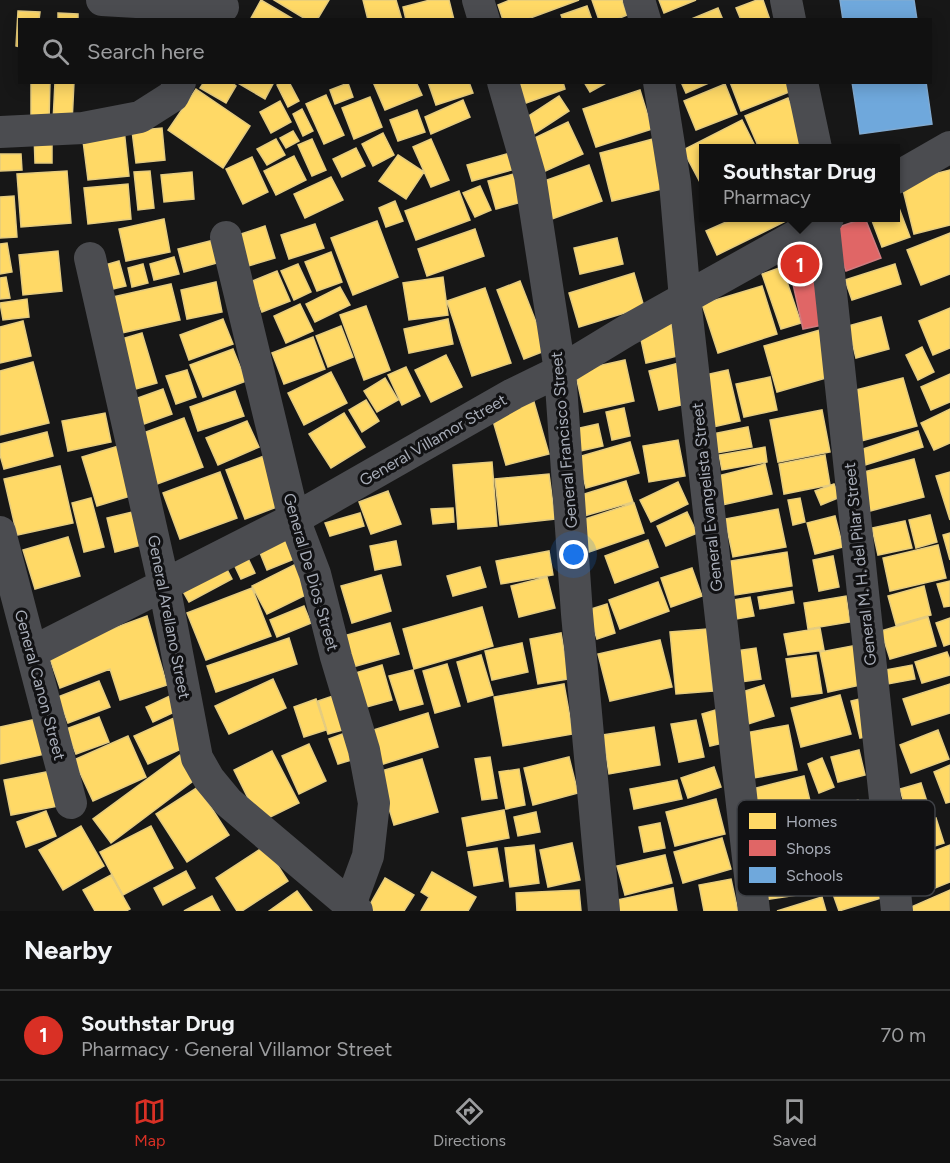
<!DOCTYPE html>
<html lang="en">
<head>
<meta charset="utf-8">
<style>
	:root { --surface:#111; --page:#1e1f1f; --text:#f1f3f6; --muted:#9c9d9f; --line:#303131; --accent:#d93025 }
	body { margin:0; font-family:Figtree,sans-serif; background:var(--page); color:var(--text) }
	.you { position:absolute; left:574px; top:555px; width:21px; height:21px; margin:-15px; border:4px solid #fff; border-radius:50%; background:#1a73e8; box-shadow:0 0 0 9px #1a73e833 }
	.badge { display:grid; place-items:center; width:39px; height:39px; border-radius:50%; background:var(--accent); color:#fff; font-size:20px; font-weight:700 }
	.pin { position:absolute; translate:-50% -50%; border:3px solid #fff; box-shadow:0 2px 6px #0006 }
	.popup { position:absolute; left:699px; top:144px; width:201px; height:78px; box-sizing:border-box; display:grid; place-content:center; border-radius:0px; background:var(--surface); filter:drop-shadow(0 2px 4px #0005); font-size:20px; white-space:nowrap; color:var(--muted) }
	.popup b { font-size:22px; color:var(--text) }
	.popup::after { content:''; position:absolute; left:50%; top:100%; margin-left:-12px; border:12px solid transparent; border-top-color:var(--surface) }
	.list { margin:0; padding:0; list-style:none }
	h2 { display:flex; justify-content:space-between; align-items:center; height:78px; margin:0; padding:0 24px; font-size:26px }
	h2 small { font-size:20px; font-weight:400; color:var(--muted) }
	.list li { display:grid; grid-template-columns:39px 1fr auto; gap:18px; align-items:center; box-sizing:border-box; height:90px; padding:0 24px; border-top:2px solid var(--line) }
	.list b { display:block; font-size:22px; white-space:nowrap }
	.list p { margin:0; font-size:20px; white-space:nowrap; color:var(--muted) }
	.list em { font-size:20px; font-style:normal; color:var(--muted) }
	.icon { flex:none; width:33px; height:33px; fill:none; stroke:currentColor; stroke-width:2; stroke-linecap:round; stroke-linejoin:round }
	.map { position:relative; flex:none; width:950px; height:911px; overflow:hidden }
	.search { position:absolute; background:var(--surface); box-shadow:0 3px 15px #0003; left:18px; right:18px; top:18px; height:66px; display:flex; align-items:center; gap:15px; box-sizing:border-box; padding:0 21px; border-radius:0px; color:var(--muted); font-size:22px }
	.sheet { height:168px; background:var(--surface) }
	nav { display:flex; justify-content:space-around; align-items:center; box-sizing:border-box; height:84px; border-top:2px solid var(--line); background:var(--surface); font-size:16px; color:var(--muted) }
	nav a { display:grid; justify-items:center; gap:3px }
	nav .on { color:var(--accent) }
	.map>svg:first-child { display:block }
	.homes { fill:#ffd966; stroke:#e5cc7f; stroke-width:1.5 }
	.shops { fill:#e06666; stroke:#cf7b7f; stroke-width:1.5 }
	.schools { fill:#6fa8dc; stroke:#80aad1; stroke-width:1.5 }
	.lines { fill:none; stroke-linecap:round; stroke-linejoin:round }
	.street { stroke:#4b4c50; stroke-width:32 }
	.labels { text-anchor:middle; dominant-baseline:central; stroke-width:6; stroke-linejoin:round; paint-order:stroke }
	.street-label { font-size:16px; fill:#a8adb8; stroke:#111113 }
	.key { fill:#111113; stroke:#3e4045; stroke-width:1.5 }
	.key-label { font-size:16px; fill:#a8adb8 }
</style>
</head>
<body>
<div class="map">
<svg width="950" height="911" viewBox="0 0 950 911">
	<rect width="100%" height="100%" fill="#171717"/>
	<path class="homes" d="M 261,0 L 295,20 L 250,20 Z
		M 274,0 L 329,0 L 317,20 L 307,20 Z
		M 363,0 L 396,0 L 402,20 L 368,20 Z
		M 430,0 L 449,0 L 454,20 L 406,20 L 403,7 Z
		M 510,0 L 579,0 L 525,20 L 503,20 L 498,5 Z
		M 592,0 L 622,0 L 627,15 L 615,20 L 599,20 Z
		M 659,0 L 696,0 L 664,13 Z
		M 757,0 L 763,0 L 770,20 L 741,20 L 736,8 Z
		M 587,6 L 592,20 L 563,20 L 561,15 Z
		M 718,8 L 723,20 L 689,20 Z
		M 18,11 L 40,12 L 39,20 L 20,20 L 20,47 L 16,46 Z
		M 58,13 L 78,14 L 78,20 L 58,20 Z
		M 31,82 L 50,82 L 49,122 L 31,121 Z
		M 55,82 L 74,82 L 72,123 L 53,122 Z
		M 204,82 L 231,82 L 236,86 L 226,103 L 200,88 Z
		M 236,82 L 274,82 L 265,99 Z
		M 281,82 L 289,82 L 299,101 L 288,107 L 277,85 Z
		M 373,82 L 416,82 L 422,95 L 385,110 Z
		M 428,82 L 469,82 L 473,93 L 436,105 Z
		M 523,82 L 563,82 L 565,89 L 526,103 L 519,84 Z
		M 584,82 L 608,82 L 590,92 Z
		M 681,82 L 711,82 L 686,93 Z
		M 730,82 L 791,82 L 794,90 L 741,111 Z
		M 348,83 L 353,97 L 335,104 L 330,90 Z
		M 725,84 L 737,114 L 696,130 L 684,101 Z
		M 196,89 L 250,126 L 223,168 L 168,130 Z
		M 640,90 L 652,129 L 596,147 L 583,109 Z
		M 326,95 L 344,135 L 324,144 L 306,104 Z
		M 559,96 L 569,111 L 534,134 L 524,119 Z
		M 370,97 L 382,127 L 354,139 L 342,108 Z
		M 788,98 L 806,142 L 789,148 L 759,148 L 745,116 Z
		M 463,100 L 470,117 L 431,134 L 425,117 Z
		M 280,101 L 291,122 L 271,133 L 260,112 Z
		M 302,109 L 313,131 L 303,136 L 293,114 Z
		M 417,110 L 425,132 L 398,141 L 390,120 Z
		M 742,120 L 756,148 L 704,148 L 704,185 L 702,186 L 683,150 Z
		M 568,122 L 583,154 L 541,173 L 526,142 Z
		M 162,128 L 165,160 L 136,163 L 132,131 Z
		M 124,129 L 129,176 L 88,180 L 82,133 Z
		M 293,131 L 299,141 L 286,148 L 280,138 Z
		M 52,132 L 52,163 L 35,163 L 34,133 Z
		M 383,133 L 394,155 L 373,166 L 362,144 Z
		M 276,139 L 285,155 L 267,165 L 257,149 Z
		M 312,139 L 326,170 L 312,176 L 298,145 Z
		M 431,139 L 449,180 L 431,187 L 413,147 Z
		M 653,139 L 666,188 L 612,201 L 600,153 Z
		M 356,148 L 365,166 L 342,177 L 333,159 Z
		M 510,153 L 515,169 L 472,181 L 467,165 Z
		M 0,154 L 21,154 L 22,170 L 0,171 Z
		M 398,155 L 424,172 L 406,199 L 379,181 Z
		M 294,156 L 306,180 L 276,195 L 264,171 Z
		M 252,157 L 268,192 L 243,204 L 226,169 Z
		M 589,165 L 602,201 L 549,220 L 536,184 Z
		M 950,170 L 950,225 L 914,234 L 901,182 Z
		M 67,171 L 71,223 L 21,227 L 17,174 Z
		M 150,171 L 154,208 L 138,210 L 134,172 Z
		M 192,172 L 194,199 L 164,202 L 161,175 Z
		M 521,172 L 529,200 L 496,209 L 488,181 Z
		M 331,177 L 343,200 L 305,218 L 294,194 Z
		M 128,184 L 131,219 L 88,224 L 84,188 Z
		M 480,186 L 491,210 L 475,217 L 463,193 Z
		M 459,191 L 470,220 L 416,240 L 405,211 Z
		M 14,196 L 17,237 L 0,238 L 0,197 Z
		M 896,200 L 910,237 L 882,247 L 871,218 L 896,218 Z
		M 395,201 L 403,221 L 386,227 L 379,208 Z
		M 735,218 L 787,218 L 788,220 L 717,255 L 706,231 Z
		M 164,219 L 170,252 L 126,261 L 119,229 Z
		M 377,221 L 398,277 L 353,295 L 331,238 Z
		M 315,224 L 324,248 L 289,259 L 281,235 Z
		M 265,226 L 275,258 L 248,266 L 238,235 Z
		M 475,229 L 484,256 L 427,276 L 418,249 Z
		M 950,233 L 950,274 L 921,285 L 907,250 Z
		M 617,238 L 623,264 L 580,274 L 574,248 Z
		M 218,239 L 224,261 L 184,272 L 178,249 Z
		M 7,243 L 12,272 L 0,274 L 0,244 Z
		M 58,251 L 62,291 L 23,295 L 19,255 Z
		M 331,252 L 342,282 L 317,291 L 305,262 Z
		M 174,257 L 179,274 L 154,280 L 150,264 Z
		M 119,261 L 126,286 L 104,291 L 98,267 Z
		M 143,264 L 148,283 L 132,287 L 128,268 Z
		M 298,264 L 311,292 L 294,300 L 281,271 Z
		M 895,264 L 901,284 L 852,300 L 845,280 Z
		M 782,267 L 801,323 L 781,329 L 762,274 Z
		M 277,271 L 290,301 L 262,312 L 250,282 Z
		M 634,273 L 644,307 L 579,327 L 569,293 Z
		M 6,277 L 10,298 L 0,299 L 0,278 Z
		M 443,277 L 448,315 L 409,320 L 403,283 Z
		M 520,281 L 547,350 L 524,359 L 497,290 Z
		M 216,282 L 222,312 L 187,319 L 181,290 Z
		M 171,284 L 180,320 L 117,334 L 108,298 Z
		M 762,286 L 777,334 L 718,353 L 702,304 Z
		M 340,287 L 350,305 L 315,322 L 306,304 Z
		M 485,288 L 511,363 L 472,376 L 447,301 Z
		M 27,299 L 29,317 L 3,320 L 0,303 Z
		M 300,304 L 313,331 L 286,343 L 274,316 Z
		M 366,306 L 390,370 L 364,380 L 340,315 Z
		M 950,308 L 950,348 L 933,355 L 919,321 Z
		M 881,317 L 889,349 L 856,358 L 848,326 Z
		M 223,319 L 233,344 L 189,360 L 180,335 Z
		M 448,319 L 453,344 L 409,353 L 404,329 Z
		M 23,321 L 31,356 L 0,363 L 0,327 Z
		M 671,323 L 678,356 L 646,363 L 639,330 Z
		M 341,326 L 353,357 L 328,367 L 316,336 Z
		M 820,330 L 833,376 L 777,392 L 764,346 Z
		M 142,333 L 157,383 L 132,390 L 118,340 Z
		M 313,337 L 325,369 L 284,384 L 272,353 Z
		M 922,347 L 934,372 L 918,380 L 906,355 Z
		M 233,349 L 246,381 L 203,397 L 190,365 Z
		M 446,355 L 462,387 L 431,402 L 415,370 Z
		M 625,360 L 634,401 L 584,412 L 575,371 Z
		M 33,362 L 49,423 L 0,435 L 0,371 Z
		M 679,363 L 690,403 L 659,410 L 649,371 Z
		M 406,367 L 420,396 L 402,405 L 388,375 Z
		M 187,370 L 196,397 L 176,404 L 166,376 Z
		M 728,370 L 740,421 L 708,428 L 696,377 Z
		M 331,372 L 347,403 L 304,425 L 288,393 Z
		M 950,374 L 950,402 L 931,410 L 921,387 Z
		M 770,377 L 777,410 L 744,417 L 736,384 Z
		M 385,378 L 398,400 L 377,412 L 364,391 Z
		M 903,378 L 917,426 L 861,441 L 848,392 Z
		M 163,389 L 172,414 L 144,424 L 135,399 Z
		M 235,391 L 244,416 L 198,431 L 190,407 Z
		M 366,400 L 379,421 L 362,432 L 349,410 Z
		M 534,402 L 549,454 L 506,465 L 491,414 Z
		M 624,408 L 630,436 L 612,440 L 606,412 Z
		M 950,409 L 950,443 L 934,450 L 921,423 Z
		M 822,410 L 830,452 L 778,462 L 770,420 Z
		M 105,413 L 111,442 L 68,451 L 62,421 Z
		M 344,413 L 365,447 L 331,468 L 309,434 Z
		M 184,418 L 203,467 L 157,484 L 138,435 Z
		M 247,421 L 259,447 L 218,465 L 206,438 Z
		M 598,424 L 603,446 L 580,451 L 575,429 Z
		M 748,427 L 752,447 L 711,454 L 707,435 Z
		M 918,431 L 923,447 L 865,465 L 860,450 Z
		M 47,432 L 53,456 L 4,469 L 0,455 L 0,444 Z
		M 678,440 L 685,476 L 649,482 L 643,446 Z
		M 630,442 L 639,473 L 586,488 L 578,457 Z
		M 122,445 L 137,494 L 97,506 L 82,457 Z
		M 765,447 L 767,462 L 722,470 L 719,455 Z
		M 825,455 L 830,485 L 784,494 L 779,464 Z
		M 264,456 L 282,505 L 245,519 L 226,470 Z
		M 914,459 L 924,497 L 870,511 L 860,473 Z
		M 492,462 L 497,526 L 458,529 L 453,465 Z
		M 765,464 L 772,494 L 717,506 L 710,478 Z
		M 60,466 L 73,523 L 17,535 L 4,479 Z
		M 220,472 L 237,518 L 180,539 L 163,493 Z
		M 950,472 L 950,520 L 936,476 Z
		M 549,474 L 555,519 L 500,525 L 495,479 Z
		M 626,481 L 633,502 L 584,516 L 578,496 Z
		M 678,482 L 688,504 L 651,522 L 640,500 Z
		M 834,484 L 840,497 L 821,505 L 815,491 Z
		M 388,491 L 401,524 L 371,534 L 359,502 Z
		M 91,498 L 104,547 L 84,552 L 72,503 Z
		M 800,498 L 805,522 L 793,525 L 788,500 Z
		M 634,503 L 644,533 L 589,552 L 579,521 Z
		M 453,508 L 454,522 L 433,524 L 431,509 Z
		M 778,509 L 786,547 L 733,557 L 725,519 Z
		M 141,510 L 149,543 L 115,552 L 107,518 Z
		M 687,512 L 697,533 L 666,546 L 657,526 Z
		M 360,513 L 364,526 L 330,536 L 325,523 Z
		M 930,515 L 937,542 L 916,548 L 909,520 Z
		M 835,516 L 843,547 L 815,554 L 807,523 Z
		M 905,521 L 912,548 L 878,555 L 872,528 Z
		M 288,530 L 299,557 L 267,570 L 256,543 Z
		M 950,533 L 950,560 L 943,535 Z
		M 68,537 L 80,576 L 35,589 L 23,550 Z
		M 648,540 L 658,567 L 615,583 L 605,556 Z
		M 396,541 L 401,565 L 375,570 L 370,546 Z
		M 938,545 L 946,578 L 890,591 L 883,558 Z
		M 243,548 L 255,573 L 241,579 L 229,554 Z
		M 549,551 L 553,575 L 501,584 L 496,561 Z
		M 787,552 L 792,586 L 729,596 L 724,562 Z
		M 833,556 L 839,587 L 819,591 L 813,560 Z
		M 221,558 L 232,579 L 189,602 L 177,581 Z
		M 300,562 L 314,591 L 267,614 L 252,586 Z
		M 480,567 L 486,587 L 453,596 L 447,576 Z
		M 692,568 L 702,596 L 671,607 L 661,578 Z
		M 381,575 L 391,611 L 352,623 L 341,586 Z
		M 547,577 L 555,608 L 519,617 L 511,586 Z
		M 950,581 L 950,606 L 944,607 L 937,584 Z
		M 658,582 L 669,611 L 620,629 L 609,600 Z
		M 924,586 L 931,615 L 896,625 L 888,596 Z
		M 252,588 L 271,636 L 206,660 L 187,613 Z
		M 792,591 L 794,603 L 760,609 L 758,597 Z
		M 846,596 L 850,622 L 808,629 L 804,603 Z
		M 750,597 L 754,616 L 731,620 L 727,601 Z
		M 607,604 L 615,633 L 597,639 L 588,610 Z
		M 304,606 L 311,623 L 277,637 L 270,620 Z
		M 482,607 L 493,646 L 414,669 L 403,629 Z
		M 147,616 L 167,685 L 120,700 L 110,669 L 60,688 L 50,659 L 49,652 Z
		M 928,617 L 936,646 L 890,659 L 881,631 Z
		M 950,618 L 950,644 L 944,646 L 936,623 Z
		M 390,623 L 399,654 L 349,668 L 340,637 Z
		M 820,628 L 824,650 L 788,655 L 784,634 Z
		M 707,629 L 713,691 L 676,694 L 670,632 Z
		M 561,633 L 569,679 L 538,684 L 530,639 Z
		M 289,638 L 297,664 L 216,692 L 207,666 Z
		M 660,640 L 672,687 L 610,701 L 598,654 Z
		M 522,643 L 528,672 L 492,680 L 485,651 Z
		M 857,645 L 865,684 L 828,692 L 820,652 Z
		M 756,648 L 761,679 L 741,682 L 736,651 Z
		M 947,652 L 950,660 L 950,675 L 922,683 L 915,662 Z
		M 481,655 L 493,695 L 468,702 L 457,662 Z
		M 816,655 L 822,693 L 792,697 L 786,659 Z
		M 447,664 L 460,706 L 435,713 L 423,671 Z
		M 382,665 L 392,700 L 359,709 L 349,675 Z
		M 912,665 L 915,679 L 888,684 L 885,670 Z
		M 413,670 L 423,704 L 400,710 L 389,676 Z
		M 273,679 L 286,708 L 229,734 L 215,706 Z
		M 99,681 L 110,707 L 68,723 L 58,697 Z
		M 564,684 L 573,734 L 503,746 L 494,697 Z
		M 950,684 L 950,713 L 912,725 L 903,699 Z
		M 764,685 L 774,716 L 748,724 L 739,693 Z
		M 339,694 L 350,728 L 328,734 L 318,701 Z
		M 172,695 L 179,710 L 153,722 L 146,707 Z
		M 840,695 L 851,734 L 801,747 L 791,708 Z
		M 864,698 L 874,735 L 860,738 L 851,701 Z
		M 316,699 L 326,730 L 304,737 L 294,707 Z
		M 719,709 L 727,742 L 710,746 L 702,714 Z
		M 428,713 L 438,747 L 377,766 L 367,732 Z
		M 46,717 L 54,752 L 0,764 L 0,727 Z
		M 99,717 L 109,742 L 76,754 L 66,729 Z
		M 174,718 L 188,746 L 148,764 L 134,736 Z
		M 696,720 L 704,757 L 679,762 L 671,724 Z
		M 788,725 L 797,770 L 754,778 L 745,733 Z
		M 654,727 L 660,765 L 609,774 L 603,735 Z
		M 938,730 L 949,759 L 911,773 L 900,745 Z
		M 345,733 L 355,759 L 338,764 L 329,739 Z
		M 128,736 L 146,777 L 93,801 L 74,760 Z
		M 309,744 L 326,781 L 299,794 L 282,756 Z
		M 859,750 L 865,775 L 838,782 L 831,757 Z
		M 272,751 L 299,803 L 260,822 L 234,770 Z
		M 184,752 L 201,775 L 111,843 L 93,819 Z
		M 490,757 L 497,798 L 482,800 L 475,759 Z
		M 569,757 L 578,793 L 533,805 L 524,768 Z
		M 822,758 L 834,787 L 819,793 L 808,764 Z
		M 422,759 L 438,812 L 394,825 L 378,772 Z
		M 950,765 L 950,802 L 946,803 L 934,772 Z
		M 714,767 L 721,787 L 688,798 L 681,778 Z
		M 62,769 L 69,804 L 11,815 L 4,780 Z
		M 519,769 L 525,805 L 506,809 L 499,772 Z
		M 804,776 L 810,801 L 759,814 L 752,789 Z
		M 677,780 L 682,799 L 634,809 L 630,789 Z
		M 921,783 L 930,811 L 908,817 L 900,789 Z
		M 198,787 L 229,835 L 187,862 L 156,814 Z
		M 716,799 L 725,834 L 675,846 L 666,812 Z
		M 858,800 L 865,820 L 848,827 L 840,807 Z
		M 802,809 L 809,834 L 763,847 L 756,822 Z
		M 504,810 L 509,838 L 467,846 L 462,818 Z
		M 46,811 L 56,836 L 26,847 L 17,822 Z
		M 536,812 L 540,832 L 518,836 L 514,817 Z
		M 936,818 L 944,843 L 913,853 L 905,828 Z
		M 660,823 L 665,848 L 644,852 L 639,827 Z
		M 81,826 L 104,866 L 63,890 L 39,850 Z
		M 151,826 L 173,868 L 123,895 L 100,852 Z
		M 854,831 L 862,861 L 830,868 L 822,839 Z
		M 722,838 L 731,869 L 683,883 L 674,852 Z
		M 572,843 L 580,880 L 548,887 L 540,850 Z
		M 534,845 L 539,883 L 510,887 L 505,848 Z
		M 950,845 L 950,882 L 920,894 L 906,862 Z
		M 265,846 L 288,881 L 242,911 L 237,911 L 216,878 Z
		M 497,848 L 503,881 L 474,886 L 468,852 Z
		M 810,850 L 817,892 L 764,900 L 757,859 Z
		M 665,855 L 672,883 L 625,895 L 617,866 Z
		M 870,865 L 881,898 L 839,911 L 828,880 Z
		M 186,871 L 195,888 L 163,905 L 154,888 Z
		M 432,872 L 476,897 L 468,911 L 421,911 L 429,897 L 421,892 Z
		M 111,875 L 130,909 L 126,911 L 95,911 L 83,890 Z
		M 385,878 L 414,895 L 404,911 L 373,911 L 368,908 Z
		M 731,879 L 738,911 L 704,911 L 699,885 Z
		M 673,888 L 677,911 L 619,911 L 617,900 Z
		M 579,890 L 581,911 L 517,911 L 516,893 Z
		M 950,890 L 950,911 L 913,911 L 911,907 Z
		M 297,891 L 312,911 L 269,911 Z
		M 212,896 L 220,911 L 184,911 Z
		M 822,897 L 826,911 L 777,911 Z"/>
	<path class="shops" d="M 865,218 L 881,258 L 846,271 L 830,230 Z
		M 812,259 L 823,325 L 803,329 L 789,266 Z"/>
	<path class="schools" d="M 840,0 L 914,0 L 917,20 L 843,20 Z
		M 852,82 L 926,82 L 932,124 L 860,134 Z"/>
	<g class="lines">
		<path class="street" d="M 102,0 L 223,7
			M 478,0 L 484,20
			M 639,0 L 645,20
			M 786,0 L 790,20
			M 503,82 L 530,176 L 560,371 L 577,614 L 604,911
			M 659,82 L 675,183 L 685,299 L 754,911
			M 802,82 L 816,148
			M 0,132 L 83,128 L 140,117 L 173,96 L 180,82
			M 896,178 L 950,147
			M 823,218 L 897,911
			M 226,237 L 294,519 L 315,574 L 336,657 L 364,750 L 374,803 L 368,856 L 350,905
			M 90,258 L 164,585 L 197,758 L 209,779 L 228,802 L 357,911
			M 0,532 L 71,803
			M 32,652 L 294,519 L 513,394 L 560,371 L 626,331 L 828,218"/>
	</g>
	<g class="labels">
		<g class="street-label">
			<text transform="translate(433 440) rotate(-30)">General Villamor Street</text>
			<text transform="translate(564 440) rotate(-95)">General Francisco Street</text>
			<text transform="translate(707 497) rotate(-96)">General Evangelista Street</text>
			<text transform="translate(860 564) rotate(-96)">General M. H. del Pilar Street</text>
			<text transform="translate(311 572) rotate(74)">General De Dios Street</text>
			<text transform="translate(169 617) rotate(79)">General Arellano Street</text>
			<text transform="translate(40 685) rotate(75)">General Canon Street</text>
		</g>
	</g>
	<rect x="737" y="800" width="198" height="96" rx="9" class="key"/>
	<rect x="749" y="813" width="27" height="16" fill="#ffd966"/>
	<rect x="749" y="840" width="27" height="16" fill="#e06666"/>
	<rect x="749" y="867" width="27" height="16" fill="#6fa8dc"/>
	<g class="key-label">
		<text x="786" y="827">Homes</text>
		<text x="786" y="854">Shops</text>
		<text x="786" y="881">Schools</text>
	</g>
</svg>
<div class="you"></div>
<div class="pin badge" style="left:800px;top:264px">1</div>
<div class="popup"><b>Southstar Drug</b>Pharmacy</div>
<div class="search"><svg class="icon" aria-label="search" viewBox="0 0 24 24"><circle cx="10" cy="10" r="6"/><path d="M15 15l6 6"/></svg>Search here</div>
</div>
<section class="sheet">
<h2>Nearby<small></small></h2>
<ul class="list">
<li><span class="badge">1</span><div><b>Southstar Drug</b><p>Pharmacy · General Villamor Street</p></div><em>70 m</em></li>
</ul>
</section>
<nav>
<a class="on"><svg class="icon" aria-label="map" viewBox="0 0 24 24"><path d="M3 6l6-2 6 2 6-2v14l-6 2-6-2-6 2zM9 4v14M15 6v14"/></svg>Map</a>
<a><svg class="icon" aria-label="directions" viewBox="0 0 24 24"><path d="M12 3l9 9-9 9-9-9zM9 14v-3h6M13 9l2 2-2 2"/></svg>Directions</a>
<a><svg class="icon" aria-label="saved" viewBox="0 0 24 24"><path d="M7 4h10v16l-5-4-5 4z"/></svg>Saved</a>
</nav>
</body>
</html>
